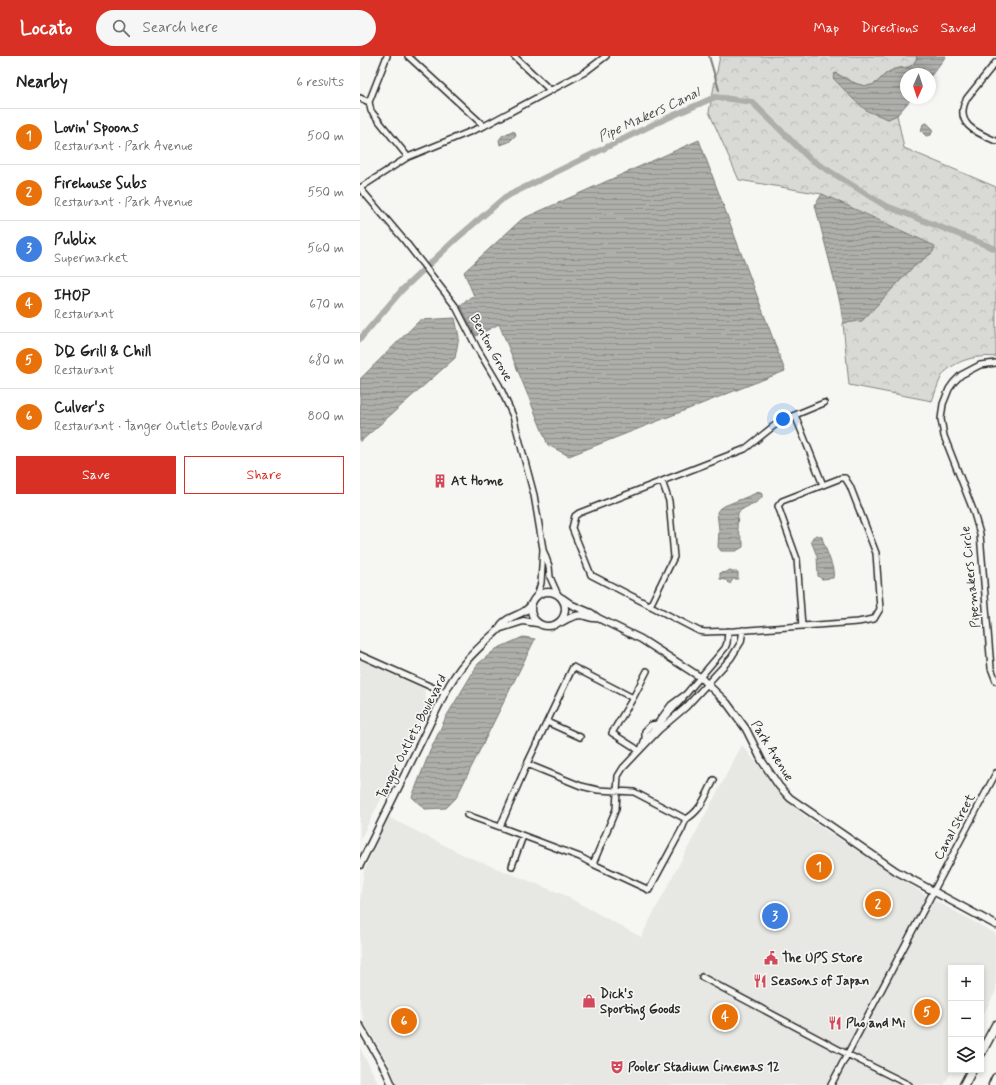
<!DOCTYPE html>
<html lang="en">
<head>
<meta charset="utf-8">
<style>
	:root { --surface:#fff; --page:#f6f6f6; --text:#222; --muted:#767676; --line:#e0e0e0; --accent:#d93025 }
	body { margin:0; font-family:Mynerve,sans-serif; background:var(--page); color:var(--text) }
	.controls { position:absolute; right:12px; bottom:12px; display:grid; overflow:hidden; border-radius:0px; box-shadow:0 2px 6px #0003 }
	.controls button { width:36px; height:36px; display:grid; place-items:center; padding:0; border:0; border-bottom:1px solid var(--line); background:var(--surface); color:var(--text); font:20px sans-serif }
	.compass { position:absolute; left:540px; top:12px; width:36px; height:36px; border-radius:50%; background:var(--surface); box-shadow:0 2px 6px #0003; rotate:183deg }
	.you { position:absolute; left:423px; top:363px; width:14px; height:14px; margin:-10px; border:3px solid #fff; border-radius:50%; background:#1a73e8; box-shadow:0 0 0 6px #1a73e833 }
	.badge { display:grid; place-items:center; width:26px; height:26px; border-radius:50%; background:var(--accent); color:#fff; font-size:13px; font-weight:700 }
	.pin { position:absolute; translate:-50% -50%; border:2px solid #fff; box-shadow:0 1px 4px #0006 }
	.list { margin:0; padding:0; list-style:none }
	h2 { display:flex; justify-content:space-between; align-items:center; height:52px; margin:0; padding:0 16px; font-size:17px }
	h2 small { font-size:13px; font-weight:400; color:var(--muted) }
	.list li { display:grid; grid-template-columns:26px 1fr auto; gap:12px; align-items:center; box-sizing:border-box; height:56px; padding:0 16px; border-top:1px solid var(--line) }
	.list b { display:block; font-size:15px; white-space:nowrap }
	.list p { margin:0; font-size:13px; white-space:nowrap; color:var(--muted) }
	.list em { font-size:13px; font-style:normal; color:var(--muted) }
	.actions { display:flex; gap:8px; padding:12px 16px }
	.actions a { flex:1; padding:9px 0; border:1px solid var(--accent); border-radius:0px; text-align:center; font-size:14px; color:var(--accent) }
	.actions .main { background:var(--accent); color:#fff }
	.icon { flex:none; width:22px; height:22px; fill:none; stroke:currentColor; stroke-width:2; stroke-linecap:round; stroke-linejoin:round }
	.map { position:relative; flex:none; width:636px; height:1029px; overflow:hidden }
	header { display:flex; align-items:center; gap:24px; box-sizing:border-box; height:56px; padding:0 20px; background:var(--accent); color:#fff }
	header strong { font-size:19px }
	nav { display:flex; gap:22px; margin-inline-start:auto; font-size:14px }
	.search { width:280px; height:36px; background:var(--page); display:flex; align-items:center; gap:10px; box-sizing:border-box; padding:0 14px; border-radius:22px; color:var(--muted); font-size:15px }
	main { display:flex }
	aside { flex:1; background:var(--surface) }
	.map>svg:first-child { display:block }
	.built { fill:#e7e7e3 }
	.forest { fill:url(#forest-crowns); stroke:#828280 }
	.water { fill:url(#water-rules); stroke:#7a7a78 }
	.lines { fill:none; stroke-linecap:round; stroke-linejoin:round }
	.stream { stroke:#7a7a78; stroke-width:2 }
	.canal { stroke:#aeaeab; stroke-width:6 }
	.minor-casing { stroke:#2b2b2b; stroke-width:8 }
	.tertiary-casing { stroke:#2b2b2b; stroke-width:9 }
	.primary-casing { stroke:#2b2b2b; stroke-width:11 }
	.minor { stroke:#f6f6f2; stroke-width:5 }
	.tertiary { stroke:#f6f6f2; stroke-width:6 }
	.primary { stroke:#f6f6f2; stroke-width:8 }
	.labels { text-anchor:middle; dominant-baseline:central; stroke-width:3.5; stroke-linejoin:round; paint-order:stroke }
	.street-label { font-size:13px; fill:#2b2b2b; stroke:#f6f6f2 }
	.poi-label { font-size:13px; font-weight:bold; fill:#2b2b2b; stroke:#f6f6f2; text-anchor:start }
	.water-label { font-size:14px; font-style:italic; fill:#525251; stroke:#f6f6f2 }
</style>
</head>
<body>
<header>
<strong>Locato</strong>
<div class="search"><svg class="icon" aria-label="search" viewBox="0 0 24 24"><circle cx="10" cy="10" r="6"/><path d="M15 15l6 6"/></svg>Search here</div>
<nav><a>Map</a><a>Directions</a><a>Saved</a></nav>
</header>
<main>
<aside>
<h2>Nearby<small>6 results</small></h2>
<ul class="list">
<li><span class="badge" style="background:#e8710a">1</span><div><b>Lovin' Spoons</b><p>Restaurant · Park Avenue</p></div><em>500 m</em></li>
<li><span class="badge" style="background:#e8710a">2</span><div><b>Firehouse Subs</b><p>Restaurant · Park Avenue</p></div><em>550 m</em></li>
<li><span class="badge" style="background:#3f7fe0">3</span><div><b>Publix</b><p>Supermarket</p></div><em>560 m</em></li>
<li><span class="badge" style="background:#e8710a">4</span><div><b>IHOP</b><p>Restaurant</p></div><em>670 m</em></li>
<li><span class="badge" style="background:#e8710a">5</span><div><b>DQ Grill &amp; Chill</b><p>Restaurant</p></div><em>680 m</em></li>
<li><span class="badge" style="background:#e8710a">6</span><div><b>Culver's</b><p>Restaurant · Tanger Outlets Boulevard</p></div><em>800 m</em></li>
</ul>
<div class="actions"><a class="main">Save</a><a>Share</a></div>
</aside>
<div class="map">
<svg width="636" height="1029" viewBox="0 0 636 1029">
	<defs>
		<pattern id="forest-crowns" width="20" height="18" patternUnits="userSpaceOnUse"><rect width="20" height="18" fill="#d9d9d5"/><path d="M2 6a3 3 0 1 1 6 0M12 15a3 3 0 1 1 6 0" fill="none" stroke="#babab7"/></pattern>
		<pattern id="water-rules" width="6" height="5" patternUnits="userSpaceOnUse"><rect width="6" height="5" fill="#aeaeab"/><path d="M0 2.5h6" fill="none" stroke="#8e8e8b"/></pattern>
	</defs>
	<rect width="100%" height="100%" fill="#f6f6f2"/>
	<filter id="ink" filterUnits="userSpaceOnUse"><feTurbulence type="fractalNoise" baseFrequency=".025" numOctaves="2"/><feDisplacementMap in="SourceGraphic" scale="8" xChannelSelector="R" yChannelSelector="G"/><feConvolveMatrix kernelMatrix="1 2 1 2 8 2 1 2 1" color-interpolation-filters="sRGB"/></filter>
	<g filter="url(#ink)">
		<path class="built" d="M 0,604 L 64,633 L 68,652 L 0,784 Z
			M 382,689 L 427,745 L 450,764 L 567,840 L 636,878 L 636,935 L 621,962 L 621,912 L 591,912 L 591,1014 L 592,1014 L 584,1029 L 37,1029 L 30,1010 L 5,968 L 0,950 L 0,844 L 4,815 L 28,761 L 106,800 L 202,838 L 281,881 Z
			M 0,992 L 16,1023 L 18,1029 L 0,1029 Z"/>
		<path class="forest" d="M 360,0 L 556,0 L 557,2 C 550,16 545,9 533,14 C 526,16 522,22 516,27 C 504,35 487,23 476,17 L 528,63 L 537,59 L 544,92 L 636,131 L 636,301 C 618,299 599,303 585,316 C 580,320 575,338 572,345 L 489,329 L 483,267 L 502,264 L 552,212 L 573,196 L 462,138 L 379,124 L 349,56 Z"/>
		<path class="water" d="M 556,0 L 586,0 L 570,21 L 570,18 L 546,18 L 546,42 L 552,42 L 537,59 L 528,63 L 507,55 L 493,43 L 473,22 L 474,19 L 475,17 C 487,23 504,35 516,27 C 521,23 526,16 533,14 C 545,9 550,16 557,2 Z
			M 567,67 L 573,73 L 571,79 L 566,80 L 561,75 L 563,68 Z
			M 152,75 L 155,76 L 156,79 L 149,86 L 140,89 L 139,84 L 142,80 Z
			M 339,84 L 425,315 L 209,400 L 188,389 L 139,268 L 116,280 L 100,249 L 114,240 L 104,216 L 162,163 Z
			M 462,138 L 575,190 L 573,196 L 552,212 L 502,265 L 483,267 L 480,246 L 455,149 Z
			M 95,262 L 99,281 L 95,302 L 0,386 L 0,323 L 60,264 Z
			M 399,436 L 402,438 L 402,441 C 397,449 385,449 378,457 L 377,472 L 383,486 L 383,491 L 376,495 L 361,495 L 358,491 L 359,474 L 357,456 L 360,452 L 364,450 Z
			M 457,479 L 462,481 C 464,492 476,512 473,522 L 462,523 L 458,520 L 457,500 L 451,485 L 453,481 Z
			M 369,514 L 372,516 L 378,516 L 378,523 L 373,523 L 370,528 L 366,524 L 360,523 L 360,517 L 367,516 Z
			M 163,581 L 175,583 L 96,742 L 86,752 L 65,753 L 52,741 L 70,695 L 86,661 L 118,608 L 136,593 Z"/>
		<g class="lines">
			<path class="stream" d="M 349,0 L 359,34"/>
			<path class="canal" d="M 0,283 L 42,234 L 95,184 L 145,141 L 294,68 L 355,41 L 392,46 L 450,103 L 524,149 L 636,193"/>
			<g class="minor-casing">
				<path id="minor" d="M 27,0 L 9,46 L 11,55 L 48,101
					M 48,0 L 124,70
					M 154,0 L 190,34
					M 636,6 L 607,42 C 593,68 617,77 636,85
					M 0,42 L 9,46
					M 636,307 L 620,309 L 601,319 L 594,326 L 589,333 L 583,348 L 581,363 L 584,380 L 613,454 L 620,478 L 631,612 L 636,625
					M 435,359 L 420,365 L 385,393 L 219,457 L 215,460 L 212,472 L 231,519 L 339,575 L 345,576 L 374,575 L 498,566 L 514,563 L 520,553 L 516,497 L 490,430 L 485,422 L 481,422 L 422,445 L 418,450 L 437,503 L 442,570
					M 463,429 L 435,359 L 464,347
					M 184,496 L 189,510 L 190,521 L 198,539
					M 177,540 L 181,527 L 183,493 L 174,439 L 153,360 L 139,329 L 117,292 L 96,251 L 44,184 L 0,132 L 48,101 L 124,70 L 225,16 L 246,0
					M 290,550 L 314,501 L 309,445 L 302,425
					M 0,599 L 85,637
					M 273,642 L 287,615
					M 187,666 L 220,681
					M 285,683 L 323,642
					M 282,691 L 285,683 L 285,675 L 291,669 L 297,668 L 311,649 L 326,638 L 365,592 L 367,587 L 368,575
					M 167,708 L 213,611 L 273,642 L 252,677 L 274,691 L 279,695
					M 107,759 L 140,771
					M 326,763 C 341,755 346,739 354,724
					M 233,808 L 220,801 L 140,771 L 167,708 L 221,730 L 238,734 L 274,736 L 326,763 L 322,773 L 289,834 L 233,808 L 256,753 L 258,720 L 263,712 L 299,674 L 326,651 L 371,602 L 381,586 L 383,574
					M 152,810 L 163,780
					M 342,921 L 487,998 L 549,1029
					M 471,1029 L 636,717"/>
			</g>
			<g class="tertiary-casing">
				<path id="tertiary" d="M171 553a17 17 0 1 1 34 0a17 17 0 1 1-34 0Z
					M 202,542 L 212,549 L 231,557 L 238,562 L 281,583 L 340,621 L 367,647 L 386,673 L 402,705 L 419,730 L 430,742 L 536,815 L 636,869
					M 202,566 C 207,563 215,559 221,559 C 228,560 230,563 238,562
					M 138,573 L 163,565 L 177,567
					M 0,809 L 85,637 C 99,609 115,595 138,574 C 140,571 141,568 144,566 C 154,557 166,560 173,545
					M 0,970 L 25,1013 L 32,1029"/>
			</g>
			<g class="primary-casing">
				<path id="primary" d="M 621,997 L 636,969
					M 604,1029 L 612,1014
					M 633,1029 L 636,1022"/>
			</g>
			<use href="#minor" class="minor"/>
			<use href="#tertiary" class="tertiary"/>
			<use href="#primary" class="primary"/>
		</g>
	</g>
	<defs>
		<g id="building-bare" transform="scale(1.08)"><path d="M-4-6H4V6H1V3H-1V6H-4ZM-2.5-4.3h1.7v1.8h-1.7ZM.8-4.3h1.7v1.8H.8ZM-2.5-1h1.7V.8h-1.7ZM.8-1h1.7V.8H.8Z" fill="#d1495b" stroke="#f6f6f2" stroke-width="2.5" paint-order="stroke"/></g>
		<g id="civic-bare" transform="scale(1.08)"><path d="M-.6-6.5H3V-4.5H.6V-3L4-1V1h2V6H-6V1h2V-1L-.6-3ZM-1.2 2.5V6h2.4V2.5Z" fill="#d1495b" stroke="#f6f6f2" stroke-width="2.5" paint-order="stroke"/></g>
		<g id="restaurant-bare" transform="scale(1.08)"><path d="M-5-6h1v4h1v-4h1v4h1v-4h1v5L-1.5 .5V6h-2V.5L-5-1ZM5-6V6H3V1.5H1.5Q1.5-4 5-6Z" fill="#d1495b" stroke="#f6f6f2" stroke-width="2.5" paint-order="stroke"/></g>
		<g id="shop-bare" transform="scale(1.08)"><path d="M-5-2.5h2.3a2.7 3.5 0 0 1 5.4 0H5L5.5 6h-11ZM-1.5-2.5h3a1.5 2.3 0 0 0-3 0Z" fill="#d1495b" stroke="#f6f6f2" stroke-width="2.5" paint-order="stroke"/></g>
		<g id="theatre-bare" transform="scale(1.08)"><path d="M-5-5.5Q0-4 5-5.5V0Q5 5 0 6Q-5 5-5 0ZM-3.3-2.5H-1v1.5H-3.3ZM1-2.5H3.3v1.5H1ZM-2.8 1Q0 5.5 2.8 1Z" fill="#d1495b" stroke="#f6f6f2" stroke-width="2.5" paint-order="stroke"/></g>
	</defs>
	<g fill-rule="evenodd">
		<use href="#building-bare" x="80" y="425"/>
		<use href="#civic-bare" x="411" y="902"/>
		<use href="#restaurant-bare" x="400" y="925"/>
		<use href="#shop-bare" x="229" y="945"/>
		<use href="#restaurant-bare" x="475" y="967"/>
		<use href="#theatre-bare" x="257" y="1011"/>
	</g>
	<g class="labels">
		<g class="street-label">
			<text transform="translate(131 292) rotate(61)">Benton Grove</text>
			<text transform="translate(611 521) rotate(-96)">Pipemakers Circle</text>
			<text transform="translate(52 681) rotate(-63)">Tanger Outlets Boulevard</text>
			<text transform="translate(412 695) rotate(58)">Park Avenue</text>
			<text transform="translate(595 771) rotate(-62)">Canal Street</text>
		</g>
		<g class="poi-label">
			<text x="91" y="425">At Home</text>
			<text x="422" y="902">The UPS Store</text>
			<text x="411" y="925">Seasons of Japan</text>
			<text x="240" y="938">Dick's<tspan x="240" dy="15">Sporting Goods</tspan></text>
			<text x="486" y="967">Pho and Mi</text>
			<text x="268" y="1011">Pooler Stadium Cinemas 12</text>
		</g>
		<g class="water-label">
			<text transform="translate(289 59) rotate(-25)">Pipe Makers Canal</text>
		</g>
	</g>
</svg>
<div class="controls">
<button>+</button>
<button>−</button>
<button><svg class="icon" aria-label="layers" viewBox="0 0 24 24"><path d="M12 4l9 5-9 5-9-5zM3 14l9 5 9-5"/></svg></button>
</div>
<svg class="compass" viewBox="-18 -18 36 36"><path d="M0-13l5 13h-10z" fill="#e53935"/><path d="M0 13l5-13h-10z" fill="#767676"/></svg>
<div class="you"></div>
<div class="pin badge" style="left:459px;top:811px;background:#e8710a">1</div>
<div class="pin badge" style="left:518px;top:848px;background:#e8710a">2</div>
<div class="pin badge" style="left:415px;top:860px;background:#3f7fe0">3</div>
<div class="pin badge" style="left:365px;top:961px;background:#e8710a">4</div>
<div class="pin badge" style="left:567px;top:956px;background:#e8710a">5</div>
<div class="pin badge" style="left:44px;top:965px;background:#e8710a">6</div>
</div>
</main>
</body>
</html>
